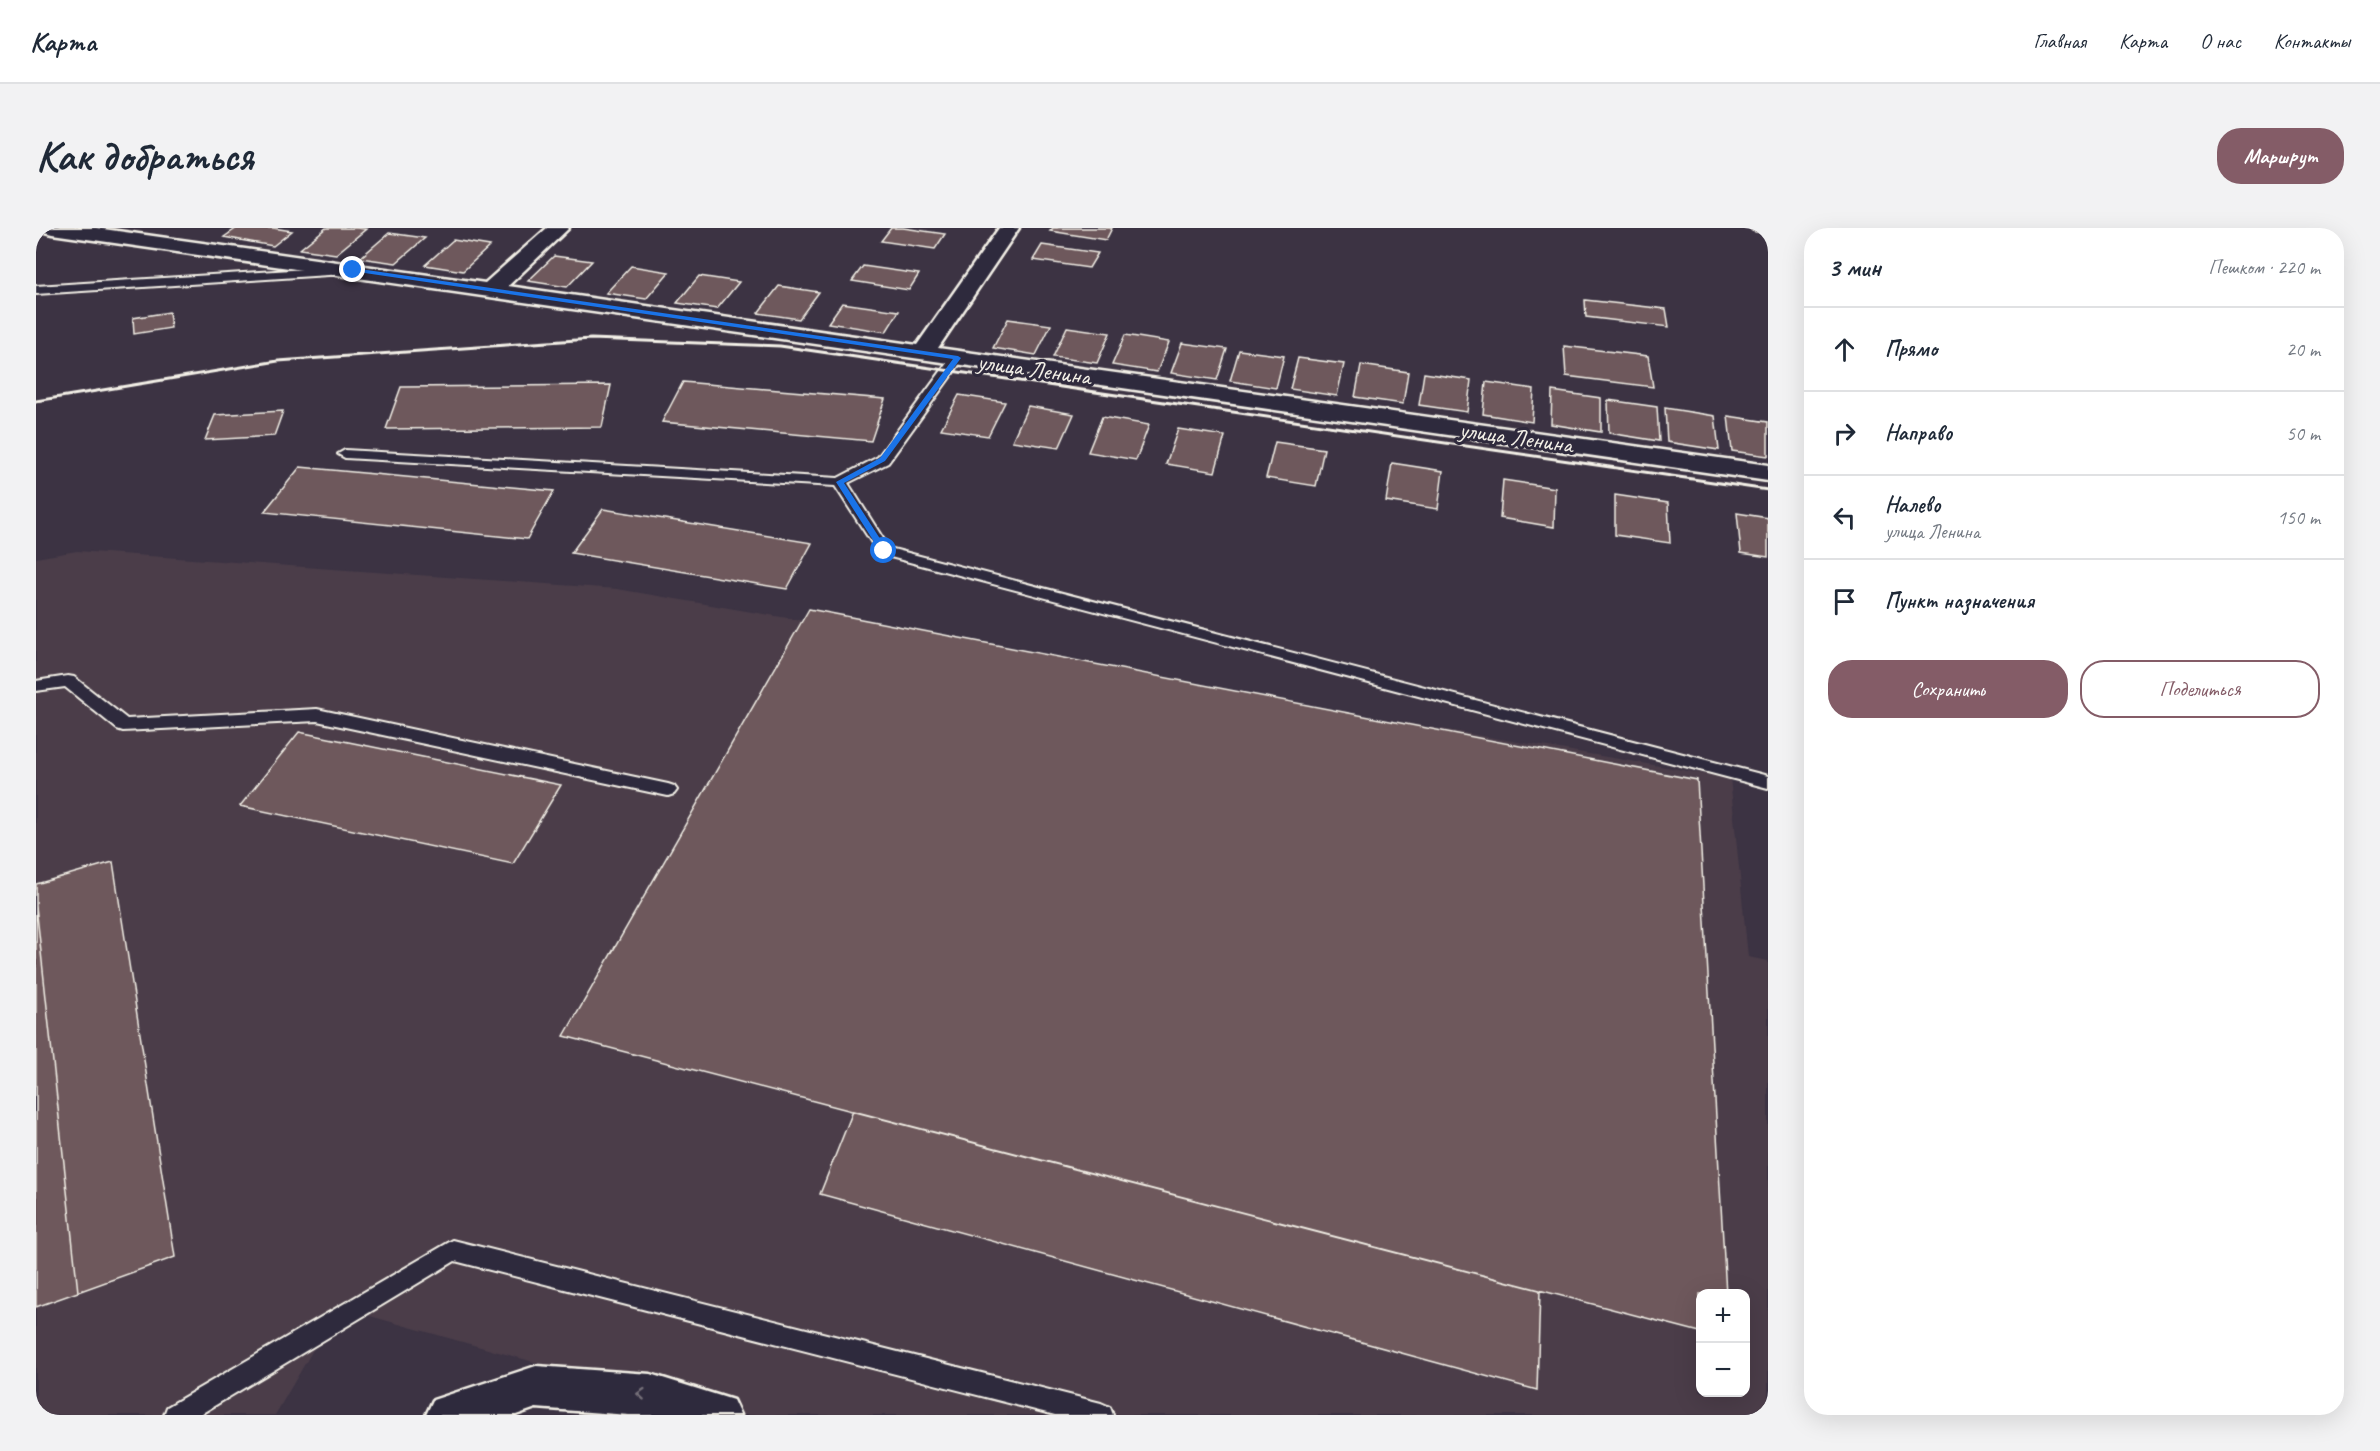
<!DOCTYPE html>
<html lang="ru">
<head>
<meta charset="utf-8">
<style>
	:root { --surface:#fff; --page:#f2f2f3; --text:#1f2937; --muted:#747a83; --line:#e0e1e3; --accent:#845c67 }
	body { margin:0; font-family:Caveat,sans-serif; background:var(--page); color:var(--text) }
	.controls { position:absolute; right:18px; bottom:18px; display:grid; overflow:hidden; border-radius:12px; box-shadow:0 6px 24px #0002 }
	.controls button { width:54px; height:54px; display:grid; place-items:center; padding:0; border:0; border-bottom:2px solid var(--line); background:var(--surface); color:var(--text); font:30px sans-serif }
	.stop { position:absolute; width:18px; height:18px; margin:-14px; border:4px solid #1a73e8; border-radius:50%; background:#fff }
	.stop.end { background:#1a73e8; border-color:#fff; box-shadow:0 2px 6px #0008 }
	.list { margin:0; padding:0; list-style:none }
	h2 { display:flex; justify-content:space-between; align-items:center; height:78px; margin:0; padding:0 24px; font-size:26px }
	h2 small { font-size:20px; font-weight:400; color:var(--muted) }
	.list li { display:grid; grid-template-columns:39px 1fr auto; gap:18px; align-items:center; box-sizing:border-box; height:84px; padding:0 24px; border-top:2px solid var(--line) }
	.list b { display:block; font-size:22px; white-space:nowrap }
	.list p { margin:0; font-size:20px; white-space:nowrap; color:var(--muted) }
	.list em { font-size:20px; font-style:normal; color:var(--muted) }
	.actions { display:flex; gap:12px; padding:18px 24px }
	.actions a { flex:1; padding:14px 0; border:2px solid var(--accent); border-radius:24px; text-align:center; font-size:21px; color:var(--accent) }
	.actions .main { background:var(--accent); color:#fff }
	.icon { flex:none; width:33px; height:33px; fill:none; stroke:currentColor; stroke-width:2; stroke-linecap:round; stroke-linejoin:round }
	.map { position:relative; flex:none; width:1732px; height:1187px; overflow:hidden; border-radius:24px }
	header { display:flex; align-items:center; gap:36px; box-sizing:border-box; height:84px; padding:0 30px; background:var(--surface); border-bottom:2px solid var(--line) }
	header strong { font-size:28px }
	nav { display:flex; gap:33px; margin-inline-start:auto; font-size:21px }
	.intro { display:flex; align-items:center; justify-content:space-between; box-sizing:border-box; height:144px; padding:0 36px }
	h1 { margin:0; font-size:42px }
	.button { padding:15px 27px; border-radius:24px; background:var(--accent); color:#fff; font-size:21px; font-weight:700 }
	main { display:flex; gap:36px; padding:0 36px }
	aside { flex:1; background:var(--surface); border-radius:24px; box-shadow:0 6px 24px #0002 }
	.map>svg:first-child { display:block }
	.built { fill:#4b3e4a; fill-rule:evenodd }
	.building { fill:#6e595c; stroke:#f4f1e8; stroke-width:1.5 }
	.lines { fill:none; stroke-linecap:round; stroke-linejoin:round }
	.service-casing { stroke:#f4f1e8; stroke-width:4 }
	.minor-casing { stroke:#f4f1e8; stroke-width:5 }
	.tertiary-casing { stroke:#f4f1e8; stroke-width:5 }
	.service { fill:#2f2a3d; fill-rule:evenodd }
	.minor { fill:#2f2a3d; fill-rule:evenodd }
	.tertiary { fill:#2f2a3d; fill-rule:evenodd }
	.rail { stroke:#f4f1e8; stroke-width:3 }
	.oneway { stroke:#747079 }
	.route { fill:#1a73e8 }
	.labels { text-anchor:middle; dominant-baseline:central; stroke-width:6; stroke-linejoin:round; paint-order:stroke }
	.far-street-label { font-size:24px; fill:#f4f1e8; stroke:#2f2a3d }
</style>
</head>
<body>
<header>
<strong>Карта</strong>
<nav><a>Главная</a><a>Карта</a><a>О нас</a><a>Контакты</a></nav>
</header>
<div class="intro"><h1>Как добраться</h1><a class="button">Маршрут</a></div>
<main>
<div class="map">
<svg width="1732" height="1187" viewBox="0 0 1732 1187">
	<rect width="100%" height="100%" fill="#3c3343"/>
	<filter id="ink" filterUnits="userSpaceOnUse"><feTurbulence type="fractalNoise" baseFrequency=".0167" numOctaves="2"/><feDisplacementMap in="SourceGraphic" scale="12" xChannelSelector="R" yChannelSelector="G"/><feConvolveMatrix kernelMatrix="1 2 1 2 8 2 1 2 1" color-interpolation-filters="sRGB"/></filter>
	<g filter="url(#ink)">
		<path class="built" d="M 41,323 L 581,361 L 1694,550 L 1712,729 L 1732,733 L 1732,1187 L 686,1187 L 302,1079 L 239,1187 L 0,1187 L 0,330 ZM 1664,1066 L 1710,1066 L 1710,1164 L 1664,1164 Z"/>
		<path class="building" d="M 201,0 L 237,0 L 256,3 L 237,18 L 188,9 Z
			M 290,0 L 320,0 L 330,1 L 300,26 L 264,21 Z
			M 855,0 L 867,0 L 909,6 L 899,21 L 845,13 Z
			M 1017,0 L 1076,0 L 1070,12 L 1014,3 Z
			M 353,5 L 389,10 L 360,35 L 324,30 Z
			M 417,12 L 454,18 L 427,43 L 389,37 Z
			M 1006,17 L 1062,25 L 1053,40 L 997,32 Z
			M 518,28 L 556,33 L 531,59 L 492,53 Z
			M 595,38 L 633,44 L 610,71 L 570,65 Z
			M 827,38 L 883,46 L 873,62 L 816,53 Z
			M 663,48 L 703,54 L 681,81 L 641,75 Z
			M 743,58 L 783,64 L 763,91 L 722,85 Z
			M 1549,72 L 1630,81 L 1633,99 L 1550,89 Z
			M 806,75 L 863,83 L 850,104 L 792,95 Z
			M 133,84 L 135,100 L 98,106 L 97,90 Z
			M 972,91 L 1015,97 L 1000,127 L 957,120 Z
			M 1031,99 L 1074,105 L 1061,135 L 1017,129 Z
			M 1089,107 L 1133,114 L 1121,144 L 1076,137 Z
			M 1146,115 L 1191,121 L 1181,152 L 1135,145 Z
			M 1528,118 L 1612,128 L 1617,159 L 1530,148 Z
			M 1203,122 L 1248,128 L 1240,160 L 1194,153 Z
			M 1262,130 L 1308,136 L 1301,168 L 1254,161 Z
			M 1325,137 L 1372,144 L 1367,176 L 1319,169 Z
			M 1388,145 L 1435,152 L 1431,184 L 1383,177 Z
			M 647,154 L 849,171 L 835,213 L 626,194 Z
			M 1450,154 L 1498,161 L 1496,194 L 1447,186 Z
			M 575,157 L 566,199 L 350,201 L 365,159 Z
			M 1516,163 L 1565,170 L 1565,204 L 1515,196 Z
			M 923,167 L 969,174 L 952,208 L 905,201 Z
			M 1572,172 L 1621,179 L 1623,213 L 1573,205 Z
			M 992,178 L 1038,186 L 1023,220 L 976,213 Z
			M 1629,180 L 1679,188 L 1683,222 L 1631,214 Z
			M 247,183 L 238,208 L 169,212 L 179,187 Z
			M 1692,188 L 1732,194 L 1732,228 L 1696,223 Z
			M 1066,189 L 1113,197 L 1100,232 L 1052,224 Z
			M 1142,201 L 1189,208 L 1179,244 L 1130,236 Z
			M 1239,214 L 1288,221 L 1280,258 L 1230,250 Z
			M 1356,235 L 1407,243 L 1402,281 L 1350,273 Z
			M 264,239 L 518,263 L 491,311 L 228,284 Z
			M 1467,252 L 1519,260 L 1518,299 L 1464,290 Z
			M 1579,267 L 1632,275 L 1634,315 L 1579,307 Z
			M 567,281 L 776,315 L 751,361 L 535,325 Z
			M 1701,285 L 1732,290 L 1732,329 L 1705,325 Z
			M 773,381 L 1661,552 L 1690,1066 L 1664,1066 L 1664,1104 L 528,808 Z
			M 263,504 L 525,557 L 477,636 L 204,578 Z
			M 77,634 L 139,1029 L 42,1064 L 0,678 L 0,656 Z
			M 0,678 L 42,1064 L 0,1079 Z
			M 817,883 L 1504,1062 L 1501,1162 L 784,966 Z"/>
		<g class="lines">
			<g class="service-casing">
				<path id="service" d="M 1715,0 L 1732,0 L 1732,5 L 1717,2 Z
					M 304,39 L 310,43 L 308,46 L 0,66 L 0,58 Z
					M 922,126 L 928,130 L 852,235 L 812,255 L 853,320 L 1732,548 L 1732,560 L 843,326 L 799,258 L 309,230 L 302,226 L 309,222 L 802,250 L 842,229 L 917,127 Z
					M 32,448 L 38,449 L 91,491 L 281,481 L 632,556 L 638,558 L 641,562 L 638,566 L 632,568 L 281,493 L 87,503 L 81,501 L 29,459 L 0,463 L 0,453 Z
					M 417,1012 L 1065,1175 L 1074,1179 L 1077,1187 L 1019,1187 L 419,1033 L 163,1187 L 128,1187 L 131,1179 Z"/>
			</g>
			<g class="minor-casing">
				<path id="minor" d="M 6,0 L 60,0 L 449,55 L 511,0 L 533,0 L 472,58 L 881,117 L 963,0 L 983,0 L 902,120 L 1732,237 L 1732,253 L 16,6 L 9,4 Z"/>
			</g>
			<g class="tertiary-casing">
				<path id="tertiary" d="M 500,1138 L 614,1146 L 697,1172 L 704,1187 L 593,1187 L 500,1180 L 480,1187 L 390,1187 L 397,1172 Z"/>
			</g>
			<use href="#service" class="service"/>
			<use href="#minor" class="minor"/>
			<use href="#tertiary" class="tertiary"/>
			<path class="rail" d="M 0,173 L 242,133 L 555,111 L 744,118 L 1732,262"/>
		</g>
		<defs><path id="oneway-chevron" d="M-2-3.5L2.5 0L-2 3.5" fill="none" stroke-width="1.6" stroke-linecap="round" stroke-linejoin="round" transform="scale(1.5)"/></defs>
		<use class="oneway" href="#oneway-chevron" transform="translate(605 1166) rotate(-176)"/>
	</g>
	<path class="route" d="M 317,40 L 922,128 L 925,130 L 849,233 L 808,255 L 852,323 L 848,326 L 844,323 L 800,254 L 844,230 L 917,131 L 315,43 Z"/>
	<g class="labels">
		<g class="far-street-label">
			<text transform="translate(998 141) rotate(8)">улица Ленина</text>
			<text transform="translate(1480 209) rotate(8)">улица Ленина</text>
		</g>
	</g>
</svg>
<div class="controls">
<button>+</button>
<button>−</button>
</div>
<div class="stop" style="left:848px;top:323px"></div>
<div class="stop end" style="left:317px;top:42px"></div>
</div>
<aside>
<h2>3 мин<small>Пешком · 220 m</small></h2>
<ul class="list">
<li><svg class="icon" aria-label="ahead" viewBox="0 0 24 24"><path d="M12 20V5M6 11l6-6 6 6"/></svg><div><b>Прямо</b></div><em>20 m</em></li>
<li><svg class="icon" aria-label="right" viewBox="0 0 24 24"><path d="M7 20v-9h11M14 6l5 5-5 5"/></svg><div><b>Направо</b></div><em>50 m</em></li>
<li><svg class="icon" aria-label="left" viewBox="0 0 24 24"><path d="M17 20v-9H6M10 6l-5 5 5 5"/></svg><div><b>Налево</b><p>улица Ленина</p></div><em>150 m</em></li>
<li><svg class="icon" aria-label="arrive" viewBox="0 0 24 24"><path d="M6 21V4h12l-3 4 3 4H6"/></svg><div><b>Пункт назначения</b></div></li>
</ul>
<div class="actions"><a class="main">Сохранить</a><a>Поделиться</a></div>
</aside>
</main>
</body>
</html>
